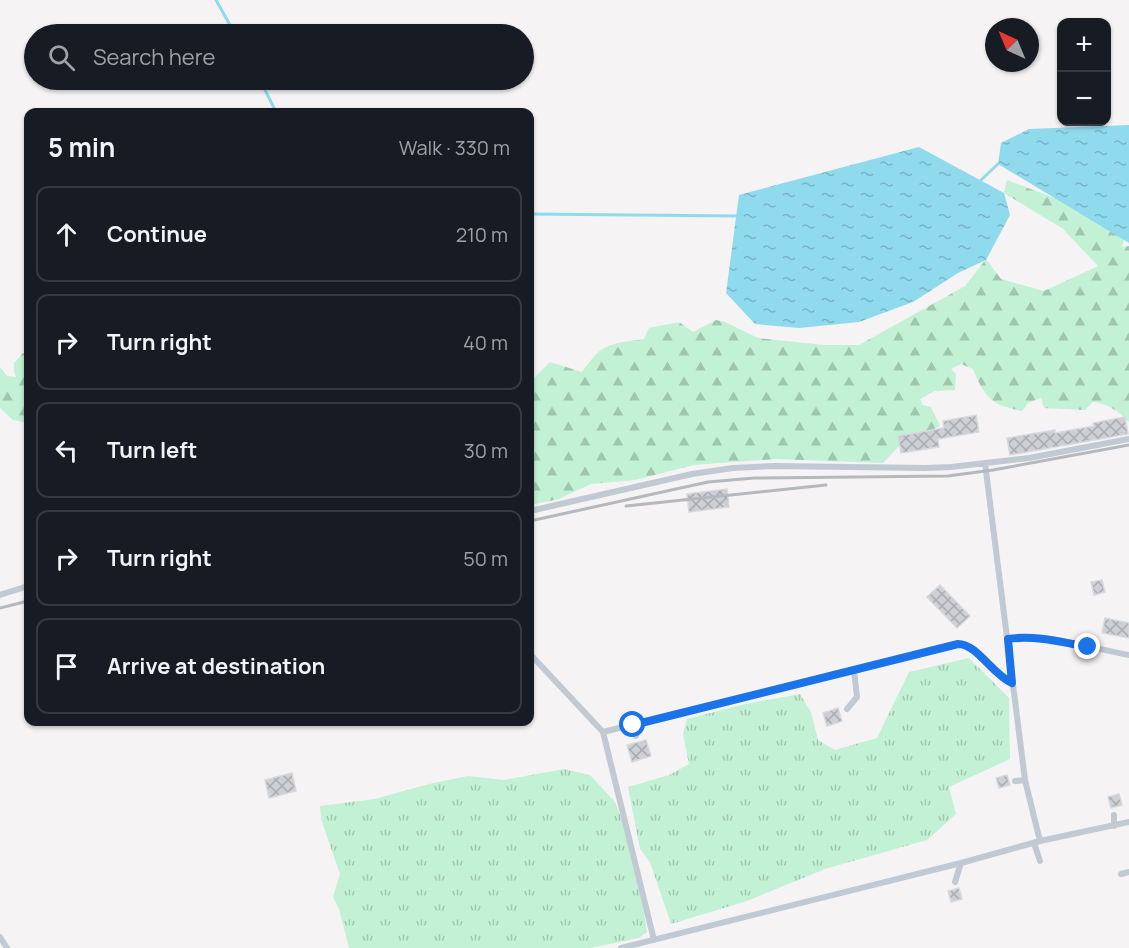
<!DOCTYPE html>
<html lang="en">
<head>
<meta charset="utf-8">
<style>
	:root { --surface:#171b24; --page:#20242c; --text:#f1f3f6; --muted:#9ea1a6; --line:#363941 }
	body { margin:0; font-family:Manrope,sans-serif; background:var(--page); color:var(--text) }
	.controls { position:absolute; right:18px; top:18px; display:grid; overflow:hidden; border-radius:12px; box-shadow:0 2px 4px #0004 }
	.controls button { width:54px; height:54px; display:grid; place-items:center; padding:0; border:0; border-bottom:2px solid var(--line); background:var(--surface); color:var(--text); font:30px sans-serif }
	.compass { position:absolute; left:985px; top:18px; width:54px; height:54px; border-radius:50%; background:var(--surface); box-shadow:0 2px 4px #0004; rotate:316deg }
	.stop { position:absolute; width:18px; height:18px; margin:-14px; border:4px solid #1a73e8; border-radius:50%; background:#fff }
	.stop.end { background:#1a73e8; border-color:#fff; box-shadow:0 2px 6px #0008 }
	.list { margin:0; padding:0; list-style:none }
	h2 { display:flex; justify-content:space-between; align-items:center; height:78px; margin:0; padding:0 24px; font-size:26px }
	h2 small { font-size:20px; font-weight:400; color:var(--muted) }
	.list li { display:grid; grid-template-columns:39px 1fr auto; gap:18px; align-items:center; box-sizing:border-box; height:96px; margin:0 12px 12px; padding:0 12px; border:2px solid var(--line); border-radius:12px }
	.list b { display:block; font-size:22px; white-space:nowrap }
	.list em { font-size:20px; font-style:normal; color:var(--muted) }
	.icon { flex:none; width:33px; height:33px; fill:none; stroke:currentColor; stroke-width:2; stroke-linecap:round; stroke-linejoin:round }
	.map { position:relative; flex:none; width:1129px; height:948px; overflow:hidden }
	.search { position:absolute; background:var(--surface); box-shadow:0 2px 4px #0004; left:24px; top:24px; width:510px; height:66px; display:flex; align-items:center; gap:15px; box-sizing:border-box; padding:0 21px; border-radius:33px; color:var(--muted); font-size:22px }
	.panel { position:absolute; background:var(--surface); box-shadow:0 2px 4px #0004; left:24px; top:108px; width:510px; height:618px; border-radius:12px }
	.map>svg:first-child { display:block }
	.grass { fill:url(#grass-tufts) }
	.forest { fill:url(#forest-firs) }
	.water { fill:url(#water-ripples) }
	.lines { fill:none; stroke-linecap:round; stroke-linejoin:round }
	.stream { stroke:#90daee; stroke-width:3 }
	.building { fill:url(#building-cross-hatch); stroke:#d7d9de; stroke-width:1.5 }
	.service { stroke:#c1cad2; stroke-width:6 }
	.rail { stroke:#b5b8bd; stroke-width:3 }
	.route { stroke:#1a73e8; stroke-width:8 }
</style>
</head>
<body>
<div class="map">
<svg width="1129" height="948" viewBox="0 0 1129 948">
	<defs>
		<pattern id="grass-tufts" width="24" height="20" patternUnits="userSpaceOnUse" patternTransform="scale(1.5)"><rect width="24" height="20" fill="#c3f1d5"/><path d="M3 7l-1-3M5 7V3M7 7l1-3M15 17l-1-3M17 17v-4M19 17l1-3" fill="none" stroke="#a0c6b0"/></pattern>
		<pattern id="forest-firs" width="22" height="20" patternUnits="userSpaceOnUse" patternTransform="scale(1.5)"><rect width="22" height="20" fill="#c3f1d5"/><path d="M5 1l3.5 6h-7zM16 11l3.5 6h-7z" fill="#a0c6b0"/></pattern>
		<pattern id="water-ripples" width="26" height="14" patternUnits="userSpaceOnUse" patternTransform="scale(1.5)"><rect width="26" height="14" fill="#90daee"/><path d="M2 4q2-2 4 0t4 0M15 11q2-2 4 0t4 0" fill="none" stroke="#78b4c4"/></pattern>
		<pattern id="building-cross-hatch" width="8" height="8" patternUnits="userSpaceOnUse" patternTransform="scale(1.5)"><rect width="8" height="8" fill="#cdcfd5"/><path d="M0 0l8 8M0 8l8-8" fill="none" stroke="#a8abb0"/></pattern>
	</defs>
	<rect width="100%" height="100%" fill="#f5f3f3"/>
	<path class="grass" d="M 969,658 L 1009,698 L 1010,759 L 949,787 L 956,814 L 927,840 L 825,869 L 747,901 L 671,924 L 650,862 L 640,849 L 628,787 L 669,775 L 689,764 L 683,734 L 687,719 L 745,704 L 800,694 L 811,712 L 818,740 L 835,750 L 877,738 L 909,672 Z
		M 564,769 L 590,775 L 615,802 L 628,835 L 630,854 L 643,906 L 647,932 L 639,938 L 590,948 L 349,948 L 339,909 L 333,897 L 340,874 L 321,819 L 320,806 L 375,799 L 429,784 L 468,776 L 504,780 Z"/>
	<path class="forest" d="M 1007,180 L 1097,214 L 1124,240 L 1122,247 L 1129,246 L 1129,422 C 1119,412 1108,403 1093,402 L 1085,410 L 1044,408 L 1041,398 L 1028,403 L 1022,411 C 991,405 985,398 973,369 L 961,364 L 951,369 L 956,374 L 955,390 L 934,391 L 920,399 L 923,405 L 931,407 L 940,426 L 899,446 L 883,463 L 775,459 L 694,465 L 635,480 L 591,484 L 559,499 L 530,505 L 530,382 L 550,362 L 582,372 C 604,341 608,345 644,339 L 649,328 L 679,322 L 693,332 L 716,320 L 725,322 L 758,338 L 825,345 L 859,345 L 965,286 L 986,259 L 1001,279 L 1044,291 L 1098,266 L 1063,229 L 1004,193 Z
		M 23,353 L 28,355 L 28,423 L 13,420 L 0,408 L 0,367 L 7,376 L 16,377 L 14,371 L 14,363 Z"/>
	<path class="water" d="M 1129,125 L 1129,243 L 998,164 L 1001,143 L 1029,129 Z
		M 919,147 L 1004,193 L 1010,215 L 986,260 L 958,273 L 913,302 L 859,322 L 799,328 L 755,324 L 726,293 L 739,195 Z"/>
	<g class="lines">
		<path class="stream" d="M 216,0 L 235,34
			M 260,80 L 276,112
			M 981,180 L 998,164
			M 530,214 L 736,216"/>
	</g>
	<path class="building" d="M 976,415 L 979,432 L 938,439 L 939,447 L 901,453 L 898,436 L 944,428 L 943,421 Z
		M 1125,417 L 1128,434 L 1010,455 L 1007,438 L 1055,430 L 1055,433 L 1094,426 L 1093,423 Z
		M 727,489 L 729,507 L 689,512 L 687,494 Z
		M 1102,580 L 1105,592 L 1094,595 L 1091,582 Z
		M 940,585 L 970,616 L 957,628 L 927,597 Z
		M 1105,618 L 1129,623 L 1129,638 L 1102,633 Z
		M 838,708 L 842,721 L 827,726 L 823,713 Z
		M 646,740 L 651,756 L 632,762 L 627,745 Z
		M 292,773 L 296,791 L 269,798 L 265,780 Z
		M 1007,775 L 1010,785 L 999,788 L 996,778 Z
		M 1119,794 L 1122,805 L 1111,808 L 1108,797 Z
		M 959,888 L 962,899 L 951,902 L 948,891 Z"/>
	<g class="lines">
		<path class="service" d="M 985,463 L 1025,780 L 1040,841
			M 530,511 L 692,474 L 733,468 L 775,466 L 925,468 L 951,467 L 1029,458 L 1129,439
			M 0,595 L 28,586
			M 1008,639 C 1047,633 1090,648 1129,655
			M 530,654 L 603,732 L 654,940
			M 847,709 L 857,697 L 854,670
			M 633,725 L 636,736
			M 603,732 L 958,644 C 976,644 992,674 1012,683
			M 1015,781 L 1025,780
			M 1114,826 L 1114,815
			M 1034,843 L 1040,861
			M 1121,874 L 1129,872
			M 955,882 L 961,863
			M 0,937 L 7,948
			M 621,948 L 961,863 L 1040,841 L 1129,822"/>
		<path class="rail" d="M 626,506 L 826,485
			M 530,521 L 708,482 L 754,478 L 948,476 L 993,470 L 1129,445
			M 0,608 L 28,601"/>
	</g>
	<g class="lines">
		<path class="route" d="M 633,725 L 958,644 C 977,644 992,674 1012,683 L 1008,639 C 1035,635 1061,642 1088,647"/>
	</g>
</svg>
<div class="controls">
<button>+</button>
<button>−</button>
</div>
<svg class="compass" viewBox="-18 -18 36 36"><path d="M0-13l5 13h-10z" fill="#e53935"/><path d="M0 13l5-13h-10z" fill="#9ea1a6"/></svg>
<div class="stop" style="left:633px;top:725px"></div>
<div class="stop end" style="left:1088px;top:647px"></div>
<div class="search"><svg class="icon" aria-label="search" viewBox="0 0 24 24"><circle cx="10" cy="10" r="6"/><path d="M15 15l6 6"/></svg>Search here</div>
<section class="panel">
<h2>5 min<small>Walk · 330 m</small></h2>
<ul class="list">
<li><svg class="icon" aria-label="ahead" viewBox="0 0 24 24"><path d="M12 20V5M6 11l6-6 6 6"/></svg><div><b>Continue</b></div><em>210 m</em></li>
<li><svg class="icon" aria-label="right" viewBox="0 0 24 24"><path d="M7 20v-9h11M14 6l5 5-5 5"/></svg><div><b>Turn right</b></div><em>40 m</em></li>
<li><svg class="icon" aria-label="left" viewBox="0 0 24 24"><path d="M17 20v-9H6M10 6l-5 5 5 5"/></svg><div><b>Turn left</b></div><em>30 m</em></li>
<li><svg class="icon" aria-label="right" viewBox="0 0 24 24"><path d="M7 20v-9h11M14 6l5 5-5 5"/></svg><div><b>Turn right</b></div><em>50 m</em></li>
<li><svg class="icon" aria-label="arrive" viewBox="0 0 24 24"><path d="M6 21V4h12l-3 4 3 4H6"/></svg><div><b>Arrive at destination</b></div></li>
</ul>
</section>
</div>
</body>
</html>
